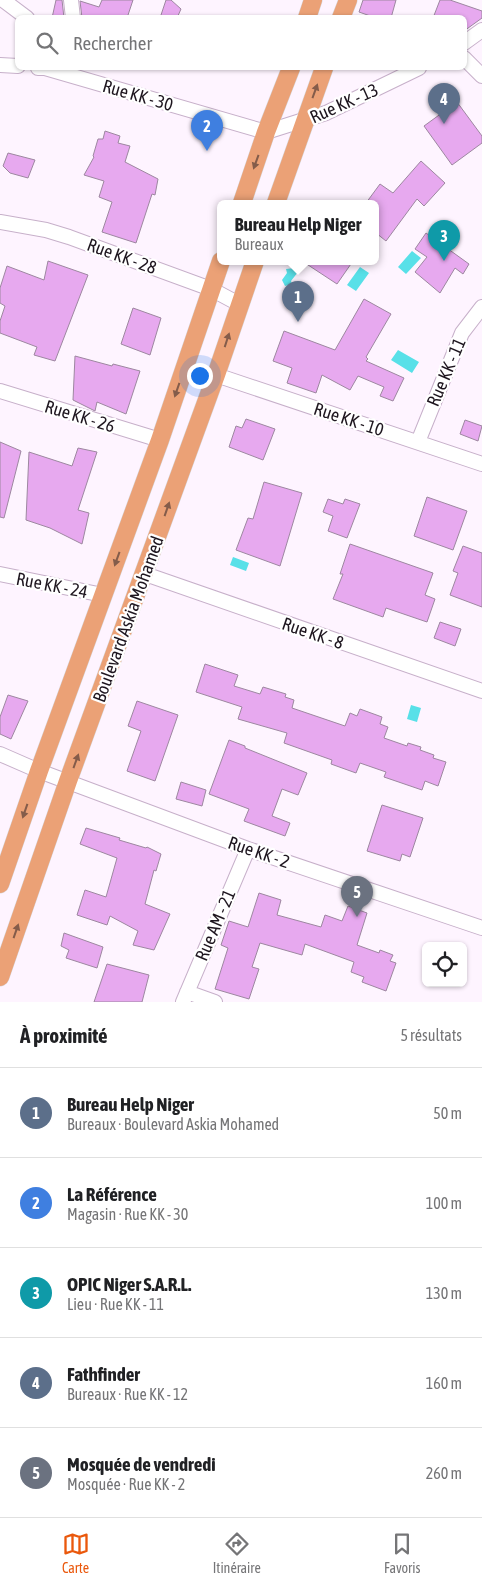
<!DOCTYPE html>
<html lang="fr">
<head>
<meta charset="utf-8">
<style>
	:root { --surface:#fff; --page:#f6f6f6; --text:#202124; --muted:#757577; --line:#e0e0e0; --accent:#ea580c }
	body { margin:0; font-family:"Asap Condensed",sans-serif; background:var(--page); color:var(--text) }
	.controls { position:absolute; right:15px; bottom:15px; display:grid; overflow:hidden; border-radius:8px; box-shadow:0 1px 4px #0004 }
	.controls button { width:45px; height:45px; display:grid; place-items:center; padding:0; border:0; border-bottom:1px solid var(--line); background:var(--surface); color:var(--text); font:25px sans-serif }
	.you { position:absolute; left:199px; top:375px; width:18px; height:18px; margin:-12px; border:4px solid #fff; border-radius:50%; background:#1a73e8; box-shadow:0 0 0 8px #1a73e833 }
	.badge { display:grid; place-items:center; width:32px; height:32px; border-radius:50%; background:var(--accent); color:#fff; font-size:16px; font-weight:700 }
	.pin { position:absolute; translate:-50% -41px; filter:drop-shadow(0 1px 2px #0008) }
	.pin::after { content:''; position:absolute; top:26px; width:18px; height:15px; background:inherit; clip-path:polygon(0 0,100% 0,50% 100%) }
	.popup { position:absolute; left:217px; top:200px; width:162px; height:65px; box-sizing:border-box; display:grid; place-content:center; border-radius:8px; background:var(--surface); filter:drop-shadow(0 1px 4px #0005); font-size:16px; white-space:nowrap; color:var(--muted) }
	.popup b { font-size:19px; color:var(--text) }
	.popup::after { content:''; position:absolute; left:50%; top:100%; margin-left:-10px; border:10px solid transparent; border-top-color:var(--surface) }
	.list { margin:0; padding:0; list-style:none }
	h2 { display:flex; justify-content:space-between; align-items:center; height:65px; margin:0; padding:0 20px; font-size:21px }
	h2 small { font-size:16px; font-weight:400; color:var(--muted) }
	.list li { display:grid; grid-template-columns:32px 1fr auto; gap:15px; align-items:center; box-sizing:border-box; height:90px; padding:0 20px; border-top:1px solid var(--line) }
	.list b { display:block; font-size:19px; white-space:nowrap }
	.list p { margin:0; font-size:16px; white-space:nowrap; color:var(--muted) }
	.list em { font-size:16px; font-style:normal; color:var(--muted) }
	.icon { flex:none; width:28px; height:28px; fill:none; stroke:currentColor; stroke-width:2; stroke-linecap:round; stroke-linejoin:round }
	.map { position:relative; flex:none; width:482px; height:1002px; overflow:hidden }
	.search { position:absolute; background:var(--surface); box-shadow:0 1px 4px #0004; left:15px; right:15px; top:15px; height:55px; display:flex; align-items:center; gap:12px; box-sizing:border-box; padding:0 18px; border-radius:8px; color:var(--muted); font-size:19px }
	.sheet { height:515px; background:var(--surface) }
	nav { display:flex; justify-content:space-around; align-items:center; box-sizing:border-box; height:70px; border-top:1px solid var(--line); background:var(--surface); font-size:14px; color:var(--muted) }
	nav a { display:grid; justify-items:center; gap:2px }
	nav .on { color:var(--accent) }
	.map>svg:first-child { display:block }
	.water { fill:#58e0e8 }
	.building { fill:#e7a9ef; stroke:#9d87a0 }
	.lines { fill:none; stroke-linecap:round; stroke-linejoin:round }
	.minor-casing { stroke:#c7b0ca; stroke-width:16 }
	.major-casing { stroke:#d6d5d7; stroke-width:19 }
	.minor { stroke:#fff; stroke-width:14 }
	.major { stroke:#eba176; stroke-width:18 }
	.oneway { fill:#845c4a }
	.labels { text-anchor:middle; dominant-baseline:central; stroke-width:4.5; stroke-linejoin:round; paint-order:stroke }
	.street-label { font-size:18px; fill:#1e161f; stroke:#fff }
</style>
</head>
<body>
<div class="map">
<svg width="482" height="1002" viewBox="0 0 482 1002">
	<rect width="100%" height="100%" fill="#fef4ff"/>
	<path class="water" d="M 412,251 L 421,258 L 406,274 L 398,267 Z
		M 360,267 L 369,273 L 356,291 L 347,285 Z
		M 294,268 L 298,272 L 291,281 L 292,284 L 285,286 L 282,280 L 287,273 L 286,269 Z
		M 398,350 L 419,362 L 412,373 L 391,360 Z
		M 233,557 L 249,563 L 246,571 L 230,565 Z
		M 411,705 L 421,708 L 417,722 L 407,719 Z"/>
	<path class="building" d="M 56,0 L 62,0 L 64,18 L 52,18 Z
		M 102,0 L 133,0 L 127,18 L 82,18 L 80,1 L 99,7 Z
		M 166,0 L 171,0 L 181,9 L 177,18 L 160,18 Z
		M 363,0 L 396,0 L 391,18 L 376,18 L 359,12 Z
		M 440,0 L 450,0 L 482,11 L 482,18 L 464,31 L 464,18 L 433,18 Z
		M 457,102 L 482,136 L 482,143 L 452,165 L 424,126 Z
		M 105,131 L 120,136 L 118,143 L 130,146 L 125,162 L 158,179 L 155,195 L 152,194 L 136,243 L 102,232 L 112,202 L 99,197 L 104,181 L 84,175 L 94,157 L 93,156 L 98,139 L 103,139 Z
		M 8,153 L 35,160 L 28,178 L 10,173 L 3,166 Z
		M 421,161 L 445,183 L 424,206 L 417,199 L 386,241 L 376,233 L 376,203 L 366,203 L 380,184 L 393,193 Z
		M 426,233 L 469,264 L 463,274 L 455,268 L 440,293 L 415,272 L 427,257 L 415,249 Z
		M 48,261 L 88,275 L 55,361 L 34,355 L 37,347 L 0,333 L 0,321 L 5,306 L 0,303 L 0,288 L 7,266 L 44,280 Z
		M 302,261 L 353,261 L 337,284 Z
		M 364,299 L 391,314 L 366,357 L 368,359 L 366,361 L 404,378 L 393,401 L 380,396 L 384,387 L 358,376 L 350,390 L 322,375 L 316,393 L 287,383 L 292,368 L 273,361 L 284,331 L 335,350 Z
		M 133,308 L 161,318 L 150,355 L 121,344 Z
		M 75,356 L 112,366 L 113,364 L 140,371 L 126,414 L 97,402 L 95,411 L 73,400 Z
		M 246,419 L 275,429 L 263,460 L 229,447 L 236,426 L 242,428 Z
		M 465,420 L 482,426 L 478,441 L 460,434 Z
		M 0,442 L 21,451 L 4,518 L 0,517 Z
		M 78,448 L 97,452 L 78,510 L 89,513 L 82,544 L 50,528 L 26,520 L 29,452 L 72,466 Z
		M 264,482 L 302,493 L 280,566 L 236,550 L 248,518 L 253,519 Z
		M 427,497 L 467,511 L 453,550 L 414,536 Z
		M 328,499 L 343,504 L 345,499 L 360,504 L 347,538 L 328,531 L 333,516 L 323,512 Z
		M 350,544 L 433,573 L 425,595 L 435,599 L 427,622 L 386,608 L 383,617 L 333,599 L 343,574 L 340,574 Z
		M 463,546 L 482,553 L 482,607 L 450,595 L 458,573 L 453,571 Z
		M 440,622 L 461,629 L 455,646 L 434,638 Z
		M 205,664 L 238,675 L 234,686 L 260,694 L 263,687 L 286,694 L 285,697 L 294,700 L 292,708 L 345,726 L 350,713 L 357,716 L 360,709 L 382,717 L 380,724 L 388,727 L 384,738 L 407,746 L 408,743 L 421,747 L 420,750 L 434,755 L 433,758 L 446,762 L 438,786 L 425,781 L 422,790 L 384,777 L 386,772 L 360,763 L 356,773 L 331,764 L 332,760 L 284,743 L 287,733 L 238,719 L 242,707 L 196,692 Z
		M 8,695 L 28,701 L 11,739 L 0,734 L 0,717 Z
		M 137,701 L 178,715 L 155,781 L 127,771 L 141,731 L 128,726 Z
		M 229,740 L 245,746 L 245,748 L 307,773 L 298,795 L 282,789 L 272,816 L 290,823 L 285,836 L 244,821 L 249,809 L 209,794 Z
		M 181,782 L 206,790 L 202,806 L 176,799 Z
		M 382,805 L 423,818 L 410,857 L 402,854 L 400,861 L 367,851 Z
		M 86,828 L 120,838 L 119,840 L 146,848 L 147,847 L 161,854 L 156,871 L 154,870 L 145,904 L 170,914 L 154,950 L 133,945 L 138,931 L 110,916 L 107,925 L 77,915 L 85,890 L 106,897 L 117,858 L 80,844 Z
		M 259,893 L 281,900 L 277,915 L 321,927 L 325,915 L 342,921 L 348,906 L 367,913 L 357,945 L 379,953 L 380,950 L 393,955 L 390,961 L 396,963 L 386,991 L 362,982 L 364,977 L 351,972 L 354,962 L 305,944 L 302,955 L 260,943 L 252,967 L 259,969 L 249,999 L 215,989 L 228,948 L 221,945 L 229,921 L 248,927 Z
		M 64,933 L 103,947 L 97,968 L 66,958 L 69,950 L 61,946 Z
		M 107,964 L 149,975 L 142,1002 L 94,1002 Z"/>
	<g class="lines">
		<g class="minor-casing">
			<path id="minor" d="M 3,0 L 27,18
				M 71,0 L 73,18
				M 464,43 L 482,30
				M 464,58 L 482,76
				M 0,65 L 18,66
				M 38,68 L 45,68 L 266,132 L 326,113 L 419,68
				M 0,222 L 46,230 L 69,237 L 211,289 L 239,304
				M 216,375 L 482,464
				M 0,391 L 160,440
				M 418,442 L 462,333 L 482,307
				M 0,574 L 103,595
				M 145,574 L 482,691
				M 0,754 L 39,771 L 248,849 L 482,928
				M 187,992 L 215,1002
				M 183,1002 L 248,849"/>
		</g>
		<g class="major-casing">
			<path id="major" d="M 307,18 L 313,0
				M 341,18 L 348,0
				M 242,203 L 266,132 L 291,68
				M 276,203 L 324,68
				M 0,884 L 39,771 L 160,440 L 221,261
				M 0,977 L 68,781 L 216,375 L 255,261"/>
		</g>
		<use href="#minor" class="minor"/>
		<use href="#major" class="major"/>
	</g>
	<defs><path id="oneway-solid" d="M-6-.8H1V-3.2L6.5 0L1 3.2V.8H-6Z" transform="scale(1.25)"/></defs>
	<g class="oneway">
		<use href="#oneway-solid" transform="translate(315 91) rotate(-70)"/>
		<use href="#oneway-solid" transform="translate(256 162) rotate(110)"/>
		<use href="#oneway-solid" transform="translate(227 340) rotate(-72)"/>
		<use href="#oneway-solid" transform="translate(177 390) rotate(109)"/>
		<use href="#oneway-solid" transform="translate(167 509) rotate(-71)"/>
		<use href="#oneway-solid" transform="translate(117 559) rotate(110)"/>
		<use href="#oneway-solid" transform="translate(76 761) rotate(-70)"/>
		<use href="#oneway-solid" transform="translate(25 811) rotate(109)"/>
		<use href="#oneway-solid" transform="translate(16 931) rotate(-71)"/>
	</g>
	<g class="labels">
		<g class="street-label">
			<text transform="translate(138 95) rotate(16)">Rue KK - 30</text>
			<text transform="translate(344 103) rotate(-24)">Rue KK - 13</text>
			<text transform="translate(122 256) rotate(20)">Rue KK - 28</text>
			<text transform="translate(446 372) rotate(-67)">Rue KK - 11</text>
			<text transform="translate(80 416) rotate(17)">Rue KK - 26</text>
			<text transform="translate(349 419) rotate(18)">Rue KK - 10</text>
			<text transform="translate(52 585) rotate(11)">Rue KK - 24</text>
			<text transform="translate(128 619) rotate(-70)">Boulevard Askia Mohamed</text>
			<text transform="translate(313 633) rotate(19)">Rue KK - 8</text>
			<text transform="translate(259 852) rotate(19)">Rue KK - 2</text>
			<text transform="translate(215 925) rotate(-67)">Rue AM - 21</text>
		</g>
	</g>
</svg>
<div class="controls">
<button><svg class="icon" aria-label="locate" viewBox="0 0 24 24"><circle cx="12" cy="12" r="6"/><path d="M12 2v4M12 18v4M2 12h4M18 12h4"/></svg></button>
</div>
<div class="you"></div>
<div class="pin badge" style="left:298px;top:322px;background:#5c6f8a">1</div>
<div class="popup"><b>Bureau Help Niger</b>Bureaux</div>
<div class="pin badge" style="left:207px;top:151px;background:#3f7fe0">2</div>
<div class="pin badge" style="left:444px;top:261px;background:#0f9aa8">3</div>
<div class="pin badge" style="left:444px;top:124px;background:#5c6f8a">4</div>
<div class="pin badge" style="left:357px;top:917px;background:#6b7280">5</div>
<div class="search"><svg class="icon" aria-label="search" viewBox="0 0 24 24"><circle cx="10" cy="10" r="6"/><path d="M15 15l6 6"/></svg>Rechercher</div>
</div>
<section class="sheet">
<h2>À proximité<small>5 résultats</small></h2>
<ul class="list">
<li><span class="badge" style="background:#5c6f8a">1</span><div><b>Bureau Help Niger</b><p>Bureaux · Boulevard Askia Mohamed</p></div><em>50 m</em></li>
<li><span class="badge" style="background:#3f7fe0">2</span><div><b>La Référence</b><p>Magasin · Rue KK - 30</p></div><em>100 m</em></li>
<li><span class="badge" style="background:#0f9aa8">3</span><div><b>OPIC Niger S.A.R.L.</b><p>Lieu · Rue KK - 11</p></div><em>130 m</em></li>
<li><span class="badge" style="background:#5c6f8a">4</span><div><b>Fathfinder</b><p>Bureaux · Rue KK - 12</p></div><em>160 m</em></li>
<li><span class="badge" style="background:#6b7280">5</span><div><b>Mosquée de vendredi</b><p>Mosquée · Rue KK - 2</p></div><em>260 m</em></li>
</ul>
</section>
<nav>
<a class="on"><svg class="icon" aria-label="map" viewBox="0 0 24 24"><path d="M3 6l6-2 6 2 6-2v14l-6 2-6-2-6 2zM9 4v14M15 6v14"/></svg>Carte</a>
<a><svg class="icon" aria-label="directions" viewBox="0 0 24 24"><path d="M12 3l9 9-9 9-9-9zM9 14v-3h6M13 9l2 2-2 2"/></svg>Itinéraire</a>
<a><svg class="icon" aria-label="saved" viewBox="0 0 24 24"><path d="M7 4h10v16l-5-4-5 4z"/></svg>Favoris</a>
</nav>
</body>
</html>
